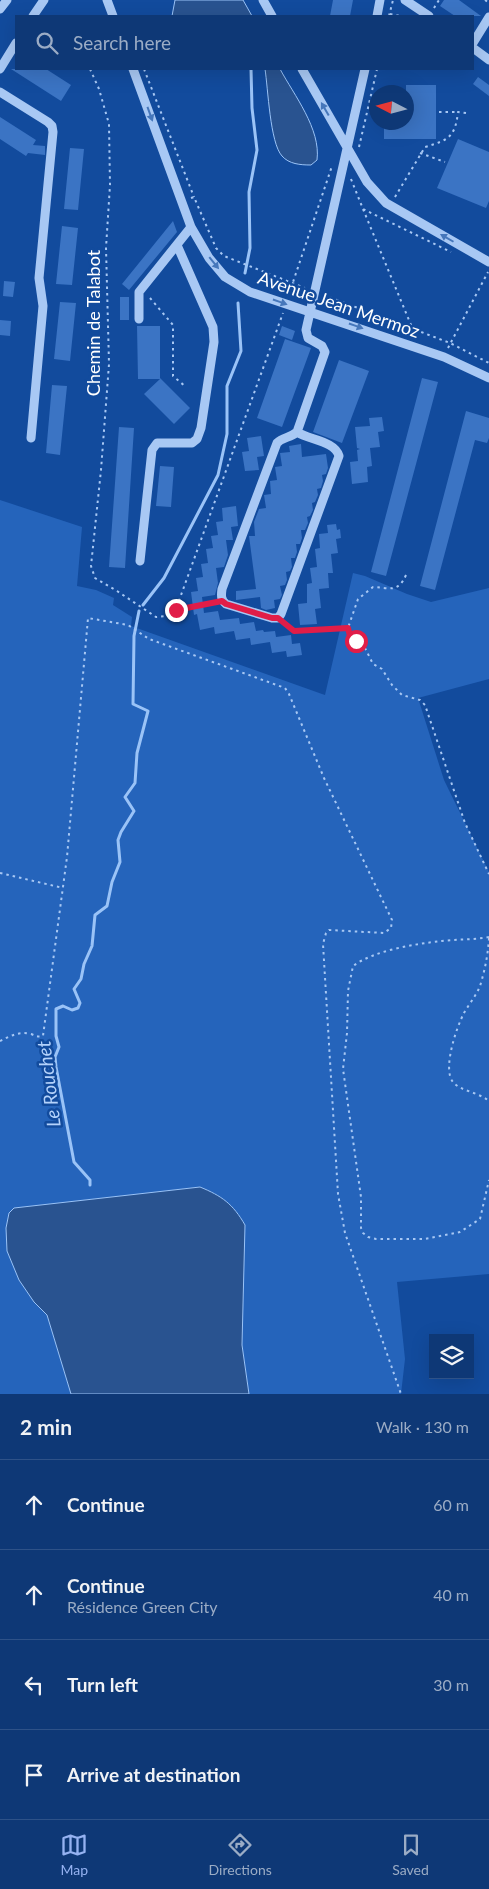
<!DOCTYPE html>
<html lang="en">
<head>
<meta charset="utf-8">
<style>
	:root { --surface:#0e3876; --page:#1c437e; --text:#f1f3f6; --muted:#9bacc5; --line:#2e5288; --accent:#95b2f1 }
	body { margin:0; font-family:Lato,sans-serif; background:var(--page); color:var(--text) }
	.controls { position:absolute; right:15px; bottom:15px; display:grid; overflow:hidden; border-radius:0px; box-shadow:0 5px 20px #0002 }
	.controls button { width:45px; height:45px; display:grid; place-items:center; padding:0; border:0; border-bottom:1px solid var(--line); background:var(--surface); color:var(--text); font:25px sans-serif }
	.compass { position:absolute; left:369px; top:85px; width:45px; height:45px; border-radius:50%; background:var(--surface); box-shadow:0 5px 20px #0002; rotate:276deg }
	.stop { position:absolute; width:15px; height:15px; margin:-11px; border:4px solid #e11d48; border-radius:50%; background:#fff }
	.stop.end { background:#e11d48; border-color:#fff; box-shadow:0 1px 5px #0008 }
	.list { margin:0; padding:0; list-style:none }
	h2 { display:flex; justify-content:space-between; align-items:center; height:65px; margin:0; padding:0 20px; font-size:21px }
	h2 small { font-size:16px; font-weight:400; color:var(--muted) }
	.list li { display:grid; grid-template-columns:32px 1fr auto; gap:15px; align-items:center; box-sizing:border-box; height:90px; padding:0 20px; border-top:1px solid var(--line) }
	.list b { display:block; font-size:19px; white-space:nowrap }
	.list p { margin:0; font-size:16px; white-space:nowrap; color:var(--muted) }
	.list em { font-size:16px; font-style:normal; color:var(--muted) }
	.icon { flex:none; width:28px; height:28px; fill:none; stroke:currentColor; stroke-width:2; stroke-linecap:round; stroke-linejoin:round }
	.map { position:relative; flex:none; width:489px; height:1394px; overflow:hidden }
	.search { position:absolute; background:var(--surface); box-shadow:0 5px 20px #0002; left:15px; right:15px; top:15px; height:55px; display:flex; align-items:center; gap:12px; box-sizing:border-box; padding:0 18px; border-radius:0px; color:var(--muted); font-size:19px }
	.sheet { height:425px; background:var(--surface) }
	nav { display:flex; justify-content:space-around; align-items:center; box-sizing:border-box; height:70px; border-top:1px solid var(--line); background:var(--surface); font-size:14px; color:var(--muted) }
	nav a { display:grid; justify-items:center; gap:2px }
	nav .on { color:var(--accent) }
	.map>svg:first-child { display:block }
	.green { fill:#2564bb }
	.water { fill:#295390; stroke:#9ac3f7 }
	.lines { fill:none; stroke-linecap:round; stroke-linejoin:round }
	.stream { stroke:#9ac3f7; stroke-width:3 }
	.building { fill:#3b74c4 }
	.path { stroke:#a8c8f4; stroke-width:2; stroke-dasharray:2.5 4; stroke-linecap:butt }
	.minor { stroke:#a8c8f4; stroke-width:9 }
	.oneway { fill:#4677bb }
	.route { stroke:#e11d48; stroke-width:6 }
	.labels { text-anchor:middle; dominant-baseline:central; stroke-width:5; stroke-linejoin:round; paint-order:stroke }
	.street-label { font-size:18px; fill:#fff; stroke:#124b9d }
	.water-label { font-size:19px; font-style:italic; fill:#b4d2fb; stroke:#124b9d }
</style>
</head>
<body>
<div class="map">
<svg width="489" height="1394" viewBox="0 0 489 1394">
	<rect width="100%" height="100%" fill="#124b9d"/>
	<path class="green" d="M 0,500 L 82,527 L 77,586 L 96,590 L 114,598 L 113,605 L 132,617 L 131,626 L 322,694 L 325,695 L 353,573 L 365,576 L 407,594 L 431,602 L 489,588 L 489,679 L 418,698 L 444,780 L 489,872 L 489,1274 L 397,1282 L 405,1359 L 401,1394 L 249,1394 L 242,1345 L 245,1225 C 233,1204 222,1196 200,1187 L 14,1208 L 9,1213 L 34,1302 L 47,1315 L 71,1394 L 0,1394 Z"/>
	<path class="water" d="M 175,0 L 243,0 L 252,16 L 172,16 Z
		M 265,69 L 280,69 C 294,95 321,129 317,160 L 311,165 C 300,165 289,164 282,156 C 270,143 268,88 265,69 Z
		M 200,1187 C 222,1196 233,1204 245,1225 L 242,1345 L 249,1394 L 71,1394 L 47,1315 L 34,1302 L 19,1280 L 7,1251 L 6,1228 L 9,1213 L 14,1208 Z"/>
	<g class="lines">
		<path class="stream" d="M 245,273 L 250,248 L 249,192 L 257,150 L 252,108 L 251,69
			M 143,605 L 164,578 L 218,475 L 227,434 L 227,386 L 241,351 L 238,303
			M 90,1185 L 90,1180 L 74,1162 L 56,1067 L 55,1057 L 59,1047 L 56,1036 L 56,1009 L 63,1006 L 72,1010 L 78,1008 L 80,1003 L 74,989 L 81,979 L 84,964 L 92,946 L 95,915 L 107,906 L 112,882 L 120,862 L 118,840 L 121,832 L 134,811 L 125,797 L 135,783 L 137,753 L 148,711 L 133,704 L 134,636 L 139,611"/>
	</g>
	<path class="building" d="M 333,0 L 353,0 L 350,16 L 330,16 Z
		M 444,0 L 459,0 L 481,16 L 455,16 L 440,6 Z
		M 11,69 L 46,69 L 71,85 L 61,101 Z
		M 478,77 L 489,85 L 489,96 L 473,84 Z
		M 406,85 L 436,85 L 436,139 L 384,139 L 384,122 L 406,122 Z
		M 0,117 L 36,140 L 33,145 L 45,146 L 45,155 L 28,153 L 26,156 L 0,139 Z
		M 458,139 L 489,152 L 489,201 L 486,208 L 437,188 Z
		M 70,148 L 84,149 L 78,210 L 64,209 Z
		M 173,221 L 177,232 L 129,290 L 122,284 Z
		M 62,226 L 78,228 L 72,285 L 56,284 Z
		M 4,281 L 15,282 L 13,297 L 3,296 Z
		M 120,297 L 129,297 L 129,320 L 120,320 Z
		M 60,302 L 76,303 L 70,361 L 54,359 Z
		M 0,320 L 11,321 L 10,336 L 0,335 Z
		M 137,326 L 160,326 L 160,378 L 190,408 L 174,424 L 144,394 L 160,379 L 138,379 Z
		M 282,326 L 295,331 L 292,340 L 279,335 Z
		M 285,339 L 311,348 L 282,427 L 257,418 Z
		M 339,360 L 369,371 L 342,443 L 313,432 Z
		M 422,378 L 438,382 L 386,576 L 371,572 Z
		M 52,385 L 67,386 L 60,455 L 46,453 Z
		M 466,411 L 489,418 L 489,438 L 487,443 L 475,440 L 435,590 L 420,586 Z
		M 382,417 L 384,431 L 378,432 L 380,447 L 370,448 L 372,466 L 367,467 L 368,482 L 352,484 L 350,462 L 358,461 L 357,450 L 360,449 L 357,448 L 355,427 L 370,426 L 369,418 Z
		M 119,427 L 134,428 L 125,568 L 109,567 Z
		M 261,436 L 264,456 L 257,457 L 259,470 L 245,471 L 242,452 L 249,451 L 247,438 Z
		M 301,444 L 302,457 L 326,454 L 328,468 L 326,474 L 322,475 L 323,481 L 321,488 L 317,489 L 318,495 L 315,502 L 312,503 L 313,510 L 310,516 L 307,517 L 308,523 L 305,530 L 301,530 L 302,538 L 300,544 L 296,544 L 297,552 L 295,558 L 291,558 L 292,567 L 290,571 L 286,572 L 287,580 L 285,585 L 280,586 L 282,595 L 280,599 L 274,600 L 275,608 L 266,610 L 261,608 L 260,597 L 236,600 L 236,591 L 256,589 L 249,536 L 255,536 L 254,522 L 259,509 L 266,508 L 264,495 L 271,494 L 270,481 L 277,480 L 275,467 L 282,466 L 280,453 L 290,452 L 289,446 Z
		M 160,466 L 174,467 L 171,507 L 156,506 Z
		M 236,506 L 238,526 L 231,527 L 233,540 L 226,540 L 228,555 L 224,567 L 216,568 L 218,583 L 215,595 L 202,597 L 204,613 L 218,611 L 220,620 L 239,618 L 240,624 L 254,622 L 256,631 L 263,630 L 264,632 L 275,631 L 276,637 L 291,635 L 292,644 L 300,643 L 302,655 L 287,657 L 286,651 L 272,653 L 270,642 L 251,645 L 250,638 L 236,640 L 234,631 L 215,634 L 214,627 L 200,630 L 197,614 L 194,615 L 191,592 L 198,591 L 196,578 L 203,577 L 201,564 L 208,563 L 206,549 L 213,548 L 211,536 L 218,535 L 216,522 L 223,521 L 222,508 Z
		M 336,524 L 337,530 L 340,529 L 341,538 L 336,539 L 338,553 L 331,554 L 333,573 L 328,573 L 329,588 L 319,589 L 321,608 L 315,609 L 317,624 L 300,625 L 298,604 L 307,603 L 307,584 L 312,583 L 310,568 L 317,567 L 315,549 L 320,548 L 319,534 L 328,533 L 327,525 Z"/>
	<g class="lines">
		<path class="path" d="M 485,0 L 489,3
			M 434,8 L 439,0
			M 390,14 L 401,16
			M 389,16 L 393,0
			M 90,69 L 99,89 L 109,124 L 110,185 L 106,248 L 109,364 L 101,470 L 91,566 L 95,578 L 117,591 L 156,617 L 168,616 L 176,609 L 283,313
			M 144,69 L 194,197
			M 439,112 L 458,112
			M 359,147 L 377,69
			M 420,153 L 445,162
			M 351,179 L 363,209 L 451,252
			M 395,197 L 425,147 C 448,140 455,138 458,112 L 466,113
			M 191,198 L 194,197 L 216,248 L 224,256 L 305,288
			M 363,209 L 411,325 L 410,334
			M 289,294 L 332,166
			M 324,295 L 450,343 L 489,363
			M 150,298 L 173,325 L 173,376 L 186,387
			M 448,348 L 488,272
			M 406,575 C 398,593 390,588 373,587 L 358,599 L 348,628 L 350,636 L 363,644 L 373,664 L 382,669 L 392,685 L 402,695 L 420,700 L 425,705 L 465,823 L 489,874
			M 176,608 L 213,603
			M 285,624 L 294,631 L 348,628
			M 0,873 L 63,888
			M 489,937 C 473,940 458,939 442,941 C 415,944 375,950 353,966 L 348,991 L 347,1033 L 343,1069 L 361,1197 L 361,1228 L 363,1233 L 368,1237 L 376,1239 L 425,1239 L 460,1232 L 480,1219 L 489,1180
			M 489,938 C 488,954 485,970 480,986 C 476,996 469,1004 464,1013 C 457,1026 442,1069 453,1082 C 460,1091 478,1092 489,1101
			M 0,1041 C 10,1036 19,1031 31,1034 C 36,1036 37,1037 43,1036 L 67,857 L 88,618 L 128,625 L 149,639 L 285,688 L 289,694 L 324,778 L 392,920 L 391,928 L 384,933 L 329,930 L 326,933 L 323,944 L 338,1194 L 345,1233 L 401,1394"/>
		<path class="minor" d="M 107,0 L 113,16
			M 263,0 L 272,16
			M 405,0 L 429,16
			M 0,9 L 7,0
			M 33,16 L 44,0
			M 377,16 L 380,0
			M 473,43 L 489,17
			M 473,48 L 489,60
			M 0,69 L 16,43
			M 133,69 L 191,227 L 209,258 L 225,277 L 250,292 L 444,357 L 489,378
			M 302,69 L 367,182 L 386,203 L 489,262
			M 0,92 L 48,122 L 52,126 L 53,132 L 39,278 L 43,306 L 31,438
			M 139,319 L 139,292 L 191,227
			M 297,432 C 309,440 335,441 339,456 L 281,614 L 278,618 L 272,618 L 226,604 C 221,600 221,596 222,589 L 277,443 C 283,437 290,438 297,432 Z
			M 297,432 L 325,352 L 322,346 L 308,338 L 306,330 L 365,69
			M 140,561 L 152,450 L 157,443 L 192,443 L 197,439 L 201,428 L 214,342 L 213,327 L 177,245"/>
	</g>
	<defs><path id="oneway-solid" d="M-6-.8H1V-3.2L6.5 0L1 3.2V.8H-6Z" transform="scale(1.25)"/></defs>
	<g class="oneway">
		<use href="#oneway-solid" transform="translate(325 109) rotate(-120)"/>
		<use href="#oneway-solid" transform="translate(150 114) rotate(70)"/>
		<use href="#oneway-solid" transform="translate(447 238) rotate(-150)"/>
		<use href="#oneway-solid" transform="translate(214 263) rotate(51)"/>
		<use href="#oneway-solid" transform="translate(280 302) rotate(19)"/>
		<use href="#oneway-solid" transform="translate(356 326) rotate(19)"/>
	</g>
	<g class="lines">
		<path class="route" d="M 176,610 L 222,601 L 226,604 L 272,618 L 278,618 L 294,631 L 348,628 L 350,636 L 356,641"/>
	</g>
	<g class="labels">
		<g class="street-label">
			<text transform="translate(339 304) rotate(19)">Avenue Jean Mermoz</text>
			<text transform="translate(93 323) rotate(-90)">Chemin de Talabot</text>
		</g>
		<g class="water-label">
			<text transform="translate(48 1084) rotate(-97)">Le Rouchet</text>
		</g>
	</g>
</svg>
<div class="controls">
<button><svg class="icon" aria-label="layers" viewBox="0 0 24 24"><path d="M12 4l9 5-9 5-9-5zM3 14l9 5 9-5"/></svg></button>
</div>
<svg class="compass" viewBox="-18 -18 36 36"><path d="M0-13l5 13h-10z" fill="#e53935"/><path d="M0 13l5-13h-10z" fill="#9bacc5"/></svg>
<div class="stop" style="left:356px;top:641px"></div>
<div class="stop end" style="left:176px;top:610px"></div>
<div class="search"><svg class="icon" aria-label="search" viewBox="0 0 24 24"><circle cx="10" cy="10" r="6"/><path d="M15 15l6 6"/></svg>Search here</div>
</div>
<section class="sheet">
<h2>2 min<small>Walk · 130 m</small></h2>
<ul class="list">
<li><svg class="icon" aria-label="ahead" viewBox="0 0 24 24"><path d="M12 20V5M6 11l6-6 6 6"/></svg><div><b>Continue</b></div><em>60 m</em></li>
<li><svg class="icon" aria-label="ahead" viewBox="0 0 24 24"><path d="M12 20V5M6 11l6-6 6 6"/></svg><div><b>Continue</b><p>Résidence Green City</p></div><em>40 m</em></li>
<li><svg class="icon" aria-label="left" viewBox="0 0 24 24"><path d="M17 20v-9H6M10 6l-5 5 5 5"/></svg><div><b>Turn left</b></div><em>30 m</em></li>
<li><svg class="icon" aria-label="arrive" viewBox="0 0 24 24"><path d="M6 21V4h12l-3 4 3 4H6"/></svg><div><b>Arrive at destination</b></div></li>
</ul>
</section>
<nav>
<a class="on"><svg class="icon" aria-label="map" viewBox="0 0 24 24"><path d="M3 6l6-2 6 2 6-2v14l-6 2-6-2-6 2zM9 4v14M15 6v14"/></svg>Map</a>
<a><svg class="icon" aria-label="directions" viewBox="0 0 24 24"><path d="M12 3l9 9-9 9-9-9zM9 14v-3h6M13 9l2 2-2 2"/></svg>Directions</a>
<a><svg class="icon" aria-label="saved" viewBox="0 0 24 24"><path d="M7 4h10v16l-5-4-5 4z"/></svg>Saved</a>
</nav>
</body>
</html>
